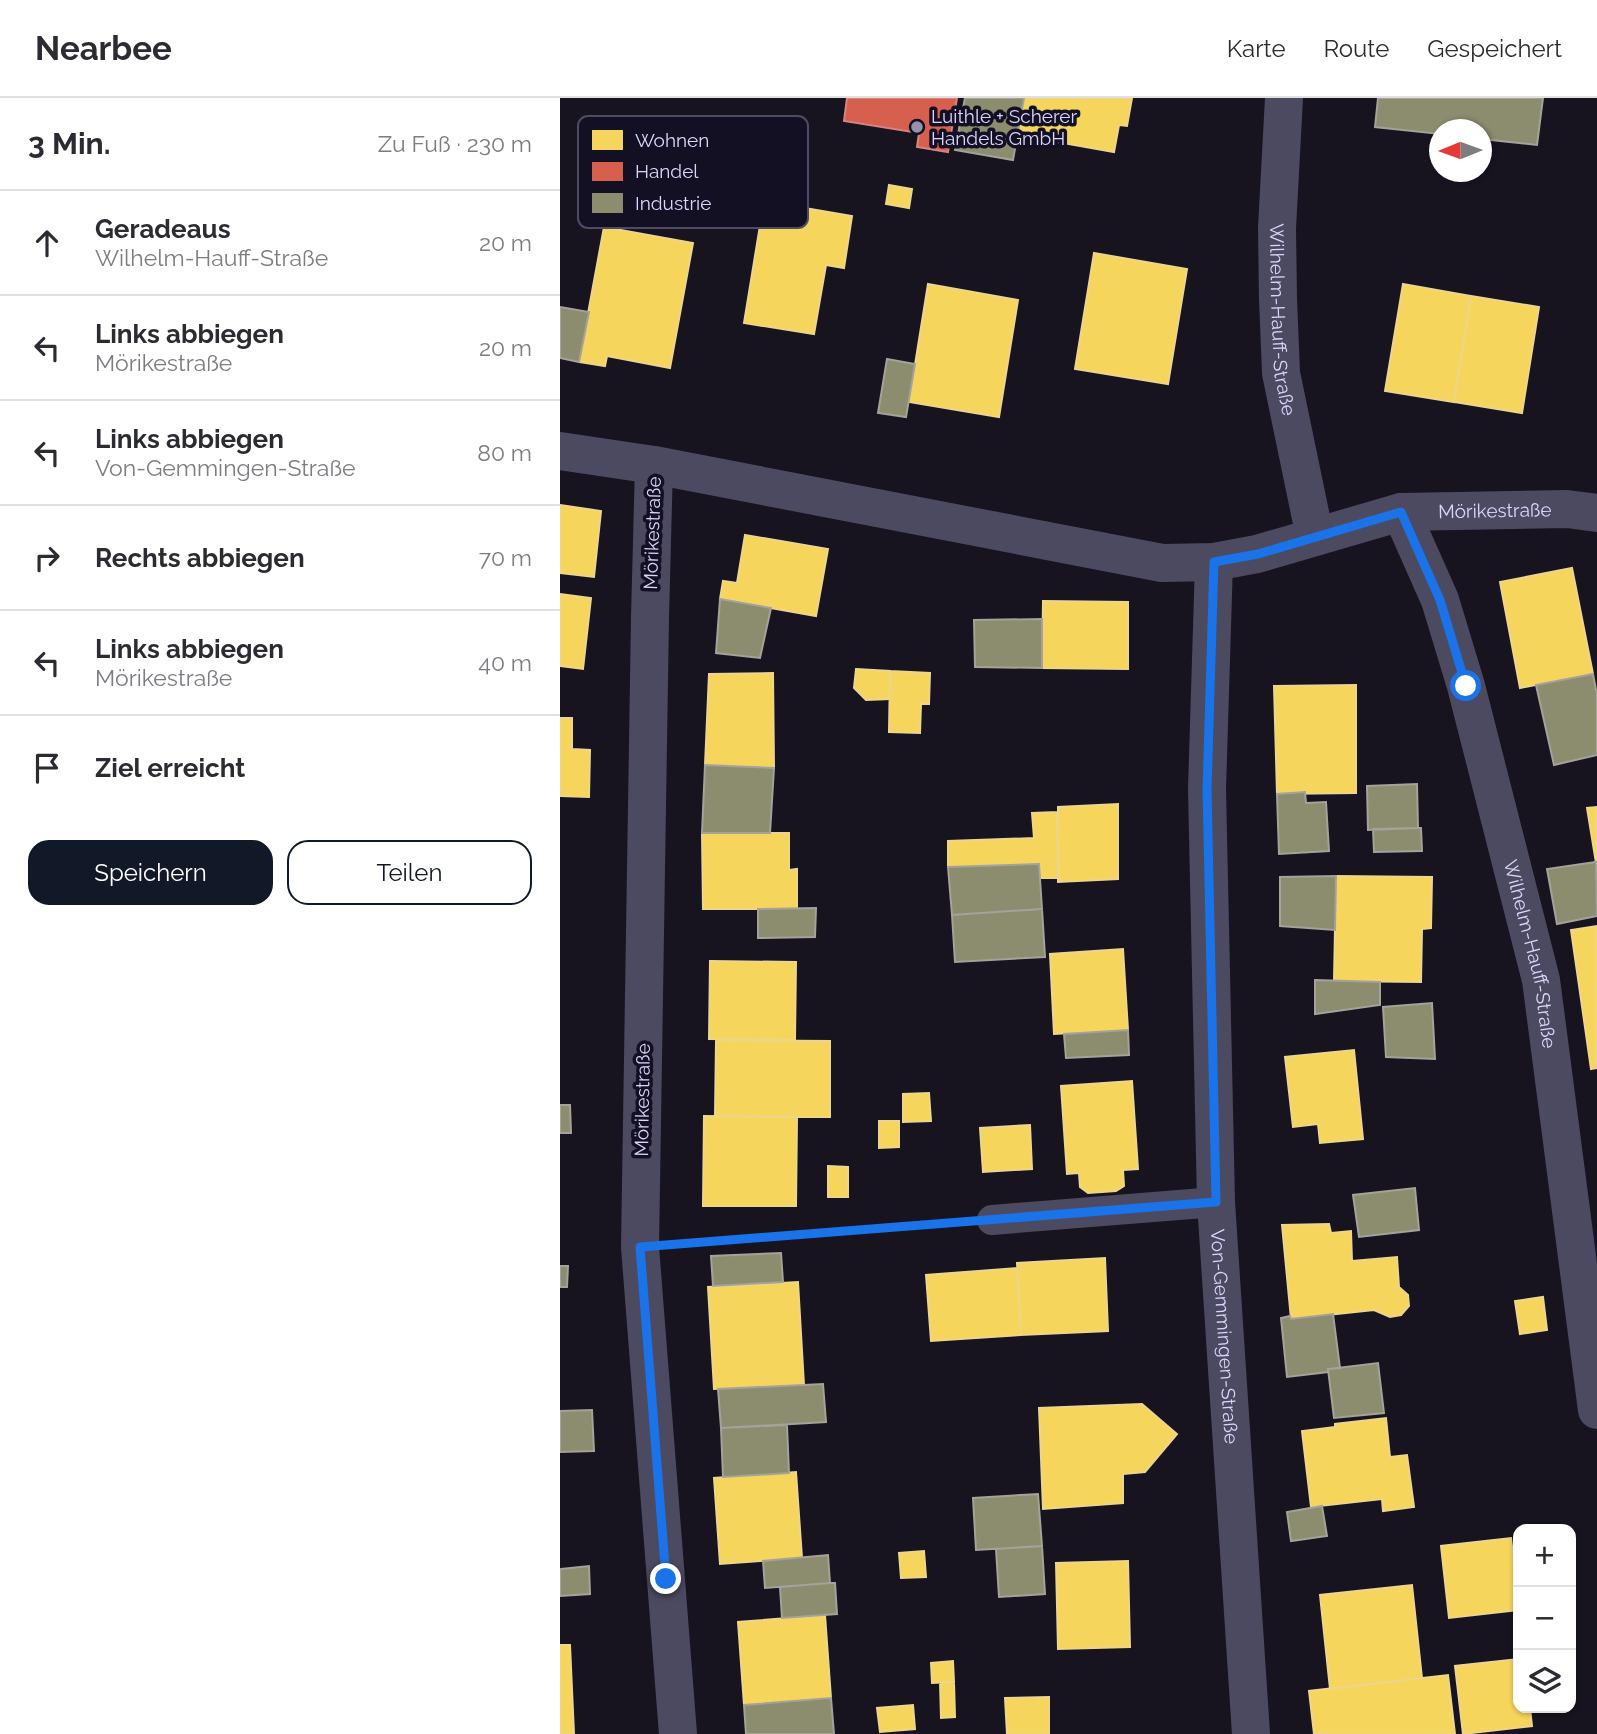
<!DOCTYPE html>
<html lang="de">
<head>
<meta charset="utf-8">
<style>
	:root { --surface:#fff; --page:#f7f7f7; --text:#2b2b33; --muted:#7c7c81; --line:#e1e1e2; --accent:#111827 }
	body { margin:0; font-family:Raleway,sans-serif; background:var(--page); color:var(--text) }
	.controls { position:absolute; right:21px; bottom:21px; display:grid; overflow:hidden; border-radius:14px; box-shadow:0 2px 5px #0004 }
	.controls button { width:63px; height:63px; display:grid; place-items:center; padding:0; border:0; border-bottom:2px solid var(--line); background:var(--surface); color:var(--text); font:35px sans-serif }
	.compass { position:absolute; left:869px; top:21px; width:63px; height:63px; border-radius:50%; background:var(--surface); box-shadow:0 2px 5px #0004; rotate:269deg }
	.stop { position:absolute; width:21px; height:21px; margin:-16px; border:5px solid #1a73e8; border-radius:50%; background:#fff }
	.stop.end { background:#1a73e8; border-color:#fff; box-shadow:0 2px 7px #0008 }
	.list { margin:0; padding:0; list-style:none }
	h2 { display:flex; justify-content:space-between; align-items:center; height:91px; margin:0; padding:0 28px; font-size:30px }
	h2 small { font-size:23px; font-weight:400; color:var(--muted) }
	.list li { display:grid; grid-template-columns:46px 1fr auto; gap:21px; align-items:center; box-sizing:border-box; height:105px; padding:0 28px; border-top:2px solid var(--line) }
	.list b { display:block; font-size:26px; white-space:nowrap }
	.list p { margin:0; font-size:23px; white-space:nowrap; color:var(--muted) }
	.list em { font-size:23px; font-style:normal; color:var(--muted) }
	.actions { display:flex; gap:14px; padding:21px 28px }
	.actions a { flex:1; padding:16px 0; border:2px solid var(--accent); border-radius:21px; text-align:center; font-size:24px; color:var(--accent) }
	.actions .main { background:var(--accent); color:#fff }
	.icon { flex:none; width:38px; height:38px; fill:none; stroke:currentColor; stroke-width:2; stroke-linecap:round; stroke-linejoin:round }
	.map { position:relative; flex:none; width:1037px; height:1636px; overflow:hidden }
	header { display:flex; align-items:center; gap:42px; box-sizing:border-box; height:98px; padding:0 35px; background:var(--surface); border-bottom:2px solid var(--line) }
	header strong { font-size:33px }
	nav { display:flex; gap:38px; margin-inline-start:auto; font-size:24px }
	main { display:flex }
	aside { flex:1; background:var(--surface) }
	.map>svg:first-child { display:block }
	.homes { fill:#f6d55c; stroke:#eed58c; stroke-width:2 }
	.shops { fill:#d6604d; stroke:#d88382; stroke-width:2 }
	.industry { fill:#8c8c6e; stroke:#a4a299; stroke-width:2 }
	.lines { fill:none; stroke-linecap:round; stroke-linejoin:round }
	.path { stroke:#475160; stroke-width:4.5; stroke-dasharray:3.5 5; stroke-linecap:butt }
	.lane { stroke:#4c4a60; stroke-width:30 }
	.street { stroke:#4c4a60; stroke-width:38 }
	.route { stroke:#1a73e8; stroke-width:9 }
	.poi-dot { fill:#9691af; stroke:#141024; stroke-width:2.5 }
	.labels { text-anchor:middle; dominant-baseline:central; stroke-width:7; stroke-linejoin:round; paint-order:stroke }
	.poi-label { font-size:19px; fill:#dbd5fd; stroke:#141024; text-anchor:start }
	.street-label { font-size:19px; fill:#dbd5fd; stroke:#141024 }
	.key { fill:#141024; stroke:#504b65; stroke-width:2 }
	.key-label { font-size:19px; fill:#dbd5fd }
</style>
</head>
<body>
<header>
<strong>Nearbee</strong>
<nav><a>Karte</a><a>Route</a><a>Gespeichert</a></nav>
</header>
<main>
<aside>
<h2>3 Min.<small>Zu Fuß · 230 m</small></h2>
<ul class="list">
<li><svg class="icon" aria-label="ahead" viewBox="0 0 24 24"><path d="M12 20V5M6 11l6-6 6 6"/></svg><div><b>Geradeaus</b><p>Wilhelm-Hauff-Straße</p></div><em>20 m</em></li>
<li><svg class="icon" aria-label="left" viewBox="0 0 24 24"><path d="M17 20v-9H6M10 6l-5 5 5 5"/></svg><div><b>Links abbiegen</b><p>Mörikestraße</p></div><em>20 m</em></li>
<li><svg class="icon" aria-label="left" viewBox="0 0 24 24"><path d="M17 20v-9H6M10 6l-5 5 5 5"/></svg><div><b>Links abbiegen</b><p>Von-Gemmingen-Straße</p></div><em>80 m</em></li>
<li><svg class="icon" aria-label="right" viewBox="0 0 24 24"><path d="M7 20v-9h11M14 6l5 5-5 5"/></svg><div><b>Rechts abbiegen</b></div><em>70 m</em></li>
<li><svg class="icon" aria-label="left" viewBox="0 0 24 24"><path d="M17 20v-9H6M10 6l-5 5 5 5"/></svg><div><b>Links abbiegen</b><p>Mörikestraße</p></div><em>40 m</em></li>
<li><svg class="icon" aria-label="arrive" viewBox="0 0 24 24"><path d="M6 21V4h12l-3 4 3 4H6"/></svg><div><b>Ziel erreicht</b></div></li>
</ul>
<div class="actions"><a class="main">Speichern</a><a>Teilen</a></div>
</aside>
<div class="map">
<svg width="1037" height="1636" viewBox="0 0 1037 1636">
	<rect width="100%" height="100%" fill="#17141f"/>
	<path class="homes" d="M 464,0 L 572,0 L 567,28 L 559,27 L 554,54 L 458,37 Z
		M 329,87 L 352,91 L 349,110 L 326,106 Z
		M 204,103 L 292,118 L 284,170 L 266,167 L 254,236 L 184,225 Z
		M 44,129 L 133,145 L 110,270 L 47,258 L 45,268 L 19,264 Z
		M 534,155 L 627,171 L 608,286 L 515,271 Z
		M 368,186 L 458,202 L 439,319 L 349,304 Z
		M 843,186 L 911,198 L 894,304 L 825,293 Z
		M 911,198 L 979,209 L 962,315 L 894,304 Z
		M 0,407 L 41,413 L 34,479 L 0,475 Z
		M 185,437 L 268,451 L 256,518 L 160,501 L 163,483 L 177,485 Z
		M 1012,470 L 1033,576 L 960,590 L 940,484 Z
		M 0,496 L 31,500 L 23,571 L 0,568 Z
		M 483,503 L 568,504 L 568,571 L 482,570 Z
		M 296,571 L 330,573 L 330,601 L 306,602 L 294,590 Z
		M 330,573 L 370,575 L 369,606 L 361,606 L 360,635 L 329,634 Z
		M 213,575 L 214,670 L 145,667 L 149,576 Z
		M 796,587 L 796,695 L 717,696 L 714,588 Z
		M 0,620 L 12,620 L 12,651 L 30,652 L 29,699 L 0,698 Z
		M 558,706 L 558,781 L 498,784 L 498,709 Z
		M 1037,709 L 1037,771 L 1027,710 Z
		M 497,714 L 499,780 L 480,780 L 479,766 L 388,769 L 388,743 L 474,740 L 472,715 Z
		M 142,735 L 229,735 L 229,772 L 237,771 L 237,811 L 143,811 Z
		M 776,778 L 872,779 L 871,830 L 862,831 L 861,884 L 774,883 Z
		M 1037,828 L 1037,970 L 1031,971 L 1011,832 Z
		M 563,851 L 568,932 L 494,936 L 490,856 Z
		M 150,863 L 236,864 L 235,942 L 149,941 Z
		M 156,942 L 270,943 L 270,1019 L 155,1018 Z
		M 794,952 L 803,1041 L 760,1045 L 758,1026 L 733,1029 L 725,959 Z
		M 572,983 L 578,1071 L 563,1072 L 564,1088 L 556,1093 L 528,1095 L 520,1089 L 519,1075 L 507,1076 L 501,988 Z
		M 369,995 L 371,1023 L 343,1024 L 343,996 Z
		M 144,1018 L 237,1019 L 236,1108 L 143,1108 Z
		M 319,1023 L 339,1023 L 339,1049 L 319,1050 Z
		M 470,1027 L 472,1071 L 423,1074 L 420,1030 Z
		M 268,1068 L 288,1069 L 288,1099 L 268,1099 Z
		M 769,1126 L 771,1135 L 791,1133 L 792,1163 L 837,1159 L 839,1189 L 848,1197 L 849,1208 L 841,1217 L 830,1219 L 814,1212 L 731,1221 L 722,1127 Z
		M 545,1160 L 548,1233 L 461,1237 L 457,1165 Z
		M 457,1170 L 461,1237 L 371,1243 L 366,1177 Z
		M 238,1184 L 244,1287 L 154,1291 L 148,1189 Z
		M 983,1199 L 987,1232 L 960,1236 L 955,1203 Z
		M 582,1306 L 617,1336 L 585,1374 L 563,1376 L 563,1405 L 483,1411 L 479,1310 Z
		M 826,1320 L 830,1359 L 847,1357 L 854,1409 L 823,1413 L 822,1401 L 751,1409 L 742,1333 L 775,1329 L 775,1326 Z
		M 236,1374 L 242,1460 L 160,1466 L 154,1380 Z
		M 951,1440 L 958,1500 L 958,1512 L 889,1520 L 881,1448 Z
		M 364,1453 L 366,1479 L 341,1480 L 339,1455 Z
		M 568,1463 L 570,1549 L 498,1551 L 496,1465 Z
		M 852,1487 L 862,1580 L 770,1591 L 760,1497 Z
		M 265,1517 L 271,1600 L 184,1607 L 178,1524 Z
		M 0,1547 L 10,1547 L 14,1636 L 0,1636 Z
		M 958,1561 L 958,1610 L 970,1610 L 972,1628 L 903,1636 L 895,1568 Z
		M 393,1563 L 394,1584 L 372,1585 L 371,1565 Z
		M 888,1577 L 895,1636 L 754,1636 L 749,1593 Z
		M 380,1584 L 394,1584 L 395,1619 L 381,1620 Z
		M 489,1599 L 489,1636 L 447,1636 L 445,1600 Z
		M 353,1607 L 355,1631 L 320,1634 L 317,1610 Z"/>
	<path class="shops" d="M 287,0 L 397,0 L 388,54 L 357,49 L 359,35 L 284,23 Z"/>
	<path class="industry" d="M 405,0 L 464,0 L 453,62 L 395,52 Z
		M 818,0 L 983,0 L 977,47 L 922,41 L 922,32 L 880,32 L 880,36 L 815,29 Z
		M 0,209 L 29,214 L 19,264 L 0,260 Z
		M 327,261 L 355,266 L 346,319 L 318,315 Z
		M 160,501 L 211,510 L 200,560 L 156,555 Z
		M 482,521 L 482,570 L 415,569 L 414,522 Z
		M 1033,576 L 1037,597 L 1037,657 L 994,667 L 976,587 Z
		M 145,667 L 214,670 L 210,735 L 142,735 Z
		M 857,686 L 858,730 L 808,732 L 807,688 Z
		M 745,694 L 746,705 L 766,704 L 769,753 L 719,756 L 717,696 Z
		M 858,730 L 861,730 L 862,753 L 814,754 L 813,731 Z
		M 1036,764 L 1037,818 L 997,826 L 987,771 Z
		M 479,766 L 482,811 L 392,817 L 388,769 Z
		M 776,778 L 775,832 L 720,828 L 720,779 Z
		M 256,810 L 255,839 L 198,840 L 198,811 Z
		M 482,811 L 485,859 L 395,864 L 392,817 Z
		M 755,882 L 820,884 L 820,907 L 755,916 Z
		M 872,905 L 875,961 L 826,959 L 823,909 Z
		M 568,932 L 569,957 L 506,960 L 504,936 Z
		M 0,1007 L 10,1007 L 11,1035 L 0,1035 Z
		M 855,1090 L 859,1132 L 799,1139 L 793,1097 Z
		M 221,1155 L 223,1184 L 153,1188 L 151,1158 Z
		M 0,1168 L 8,1168 L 7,1189 L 0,1189 Z
		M 773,1216 L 780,1270 L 768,1271 L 768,1274 L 727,1279 L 721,1220 L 730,1218 L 731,1221 Z
		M 818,1265 L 824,1315 L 774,1320 L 768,1271 Z
		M 263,1286 L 266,1324 L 161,1330 L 158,1291 Z
		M 32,1312 L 34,1353 L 0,1354 L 0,1313 Z
		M 227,1327 L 229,1375 L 163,1379 L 161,1330 Z
		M 478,1396 L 482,1448 L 416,1452 L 413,1400 Z
		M 762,1408 L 767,1438 L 731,1443 L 727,1414 Z
		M 482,1448 L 485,1496 L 439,1499 L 436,1451 Z
		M 268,1457 L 270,1485 L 205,1490 L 203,1463 Z
		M 29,1468 L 30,1496 L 0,1498 L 0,1472 L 1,1471 Z
		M 270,1485 L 275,1485 L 277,1516 L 222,1520 L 220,1489 Z
		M 271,1600 L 274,1636 L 186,1636 L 184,1607 Z"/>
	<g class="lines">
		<path class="path" d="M 126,1146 L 389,1126"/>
		<path class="lane" d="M 432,1122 L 656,1104"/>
		<g class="street">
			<path id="s1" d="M 724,0 L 717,130 L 718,201 L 721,275 L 755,439"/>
			<path id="s2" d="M 0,353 L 94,367 L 602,465 L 654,464 L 697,456 L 841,414 L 1007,411 L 1037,415"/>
			<path d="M 94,367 L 90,519 L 80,1149 L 118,1636"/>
			<path id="s3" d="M 841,414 L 880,502 L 906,588 L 981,882 L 1037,1312"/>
			<path id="s4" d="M 654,464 L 647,691 L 656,1104 L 691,1636"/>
		</g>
	</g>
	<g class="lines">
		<path class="route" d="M 106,1481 L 80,1149 L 656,1104 L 647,691 L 654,464 L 698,456 L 841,414 L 880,502 L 906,588"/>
	</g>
	<circle class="poi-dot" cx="357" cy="29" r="7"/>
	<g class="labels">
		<g class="poi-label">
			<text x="371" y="18">Luithle + Scherer<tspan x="371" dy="22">Handels GmbH</tspan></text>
		</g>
		<g class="street-label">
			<text stroke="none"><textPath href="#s1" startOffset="222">Wilhelm-Hauff-Straße</textPath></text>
			<text stroke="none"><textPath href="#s2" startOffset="952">Mörikestraße</textPath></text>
			<text transform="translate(92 435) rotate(-88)">Mörikestraße</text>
			<text stroke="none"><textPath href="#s3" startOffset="462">Wilhelm-Hauff-Straße</textPath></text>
			<text transform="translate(82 1002) rotate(-89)">Mörikestraße</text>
			<text stroke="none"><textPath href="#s4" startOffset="775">Von-Gemmingen-Straße</textPath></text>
		</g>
	</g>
	<rect x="18" y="18" width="230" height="112" rx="10" class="key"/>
	<rect x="32" y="32" width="31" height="20" fill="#f6d55c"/>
	<rect x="32" y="64" width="31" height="19" fill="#d6604d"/>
	<rect x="32" y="95" width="31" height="20" fill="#8c8c6e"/>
	<g class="key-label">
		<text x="75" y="49">Wohnen</text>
		<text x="75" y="80">Handel</text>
		<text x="75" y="112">Industrie</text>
	</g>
</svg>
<div class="controls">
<button>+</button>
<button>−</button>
<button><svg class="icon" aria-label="layers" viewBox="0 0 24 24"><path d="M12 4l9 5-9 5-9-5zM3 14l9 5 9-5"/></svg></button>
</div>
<svg class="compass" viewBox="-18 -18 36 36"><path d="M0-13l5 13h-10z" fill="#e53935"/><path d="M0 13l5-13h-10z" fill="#7c7c81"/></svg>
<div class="stop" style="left:906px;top:588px"></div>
<div class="stop end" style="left:106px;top:1481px"></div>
</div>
</main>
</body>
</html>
